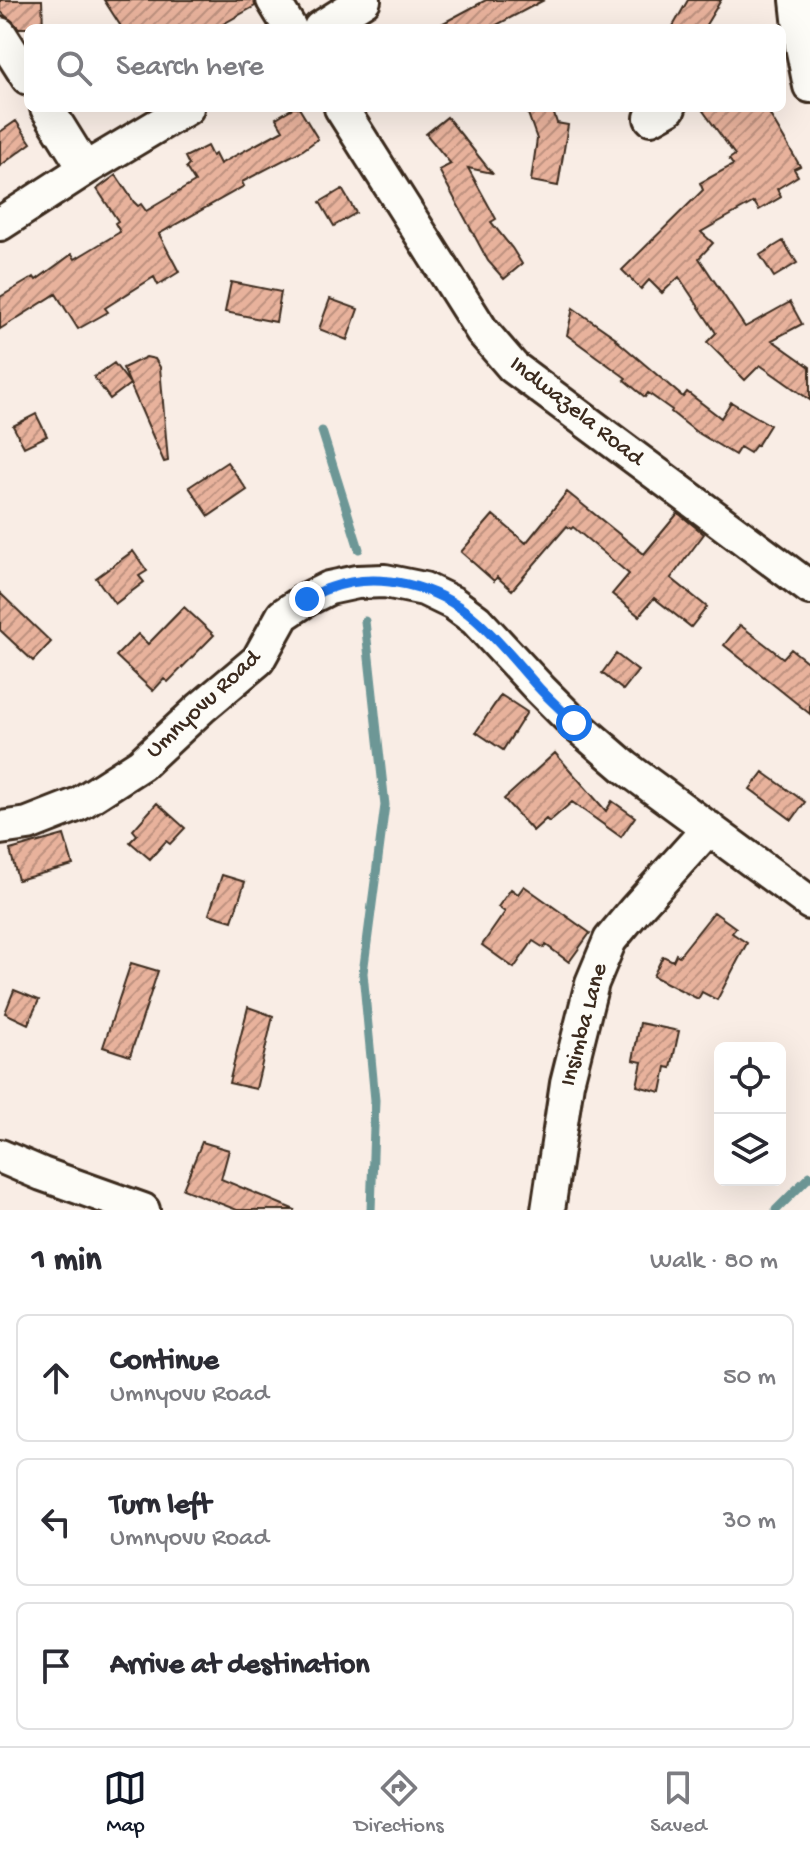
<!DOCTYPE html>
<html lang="en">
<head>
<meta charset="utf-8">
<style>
	:root { --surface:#fff; --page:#f2f2f3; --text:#2b2b33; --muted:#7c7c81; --line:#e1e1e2; --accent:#111827 }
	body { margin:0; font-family:"Gochi Hand",sans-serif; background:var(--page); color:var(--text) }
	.controls { position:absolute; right:24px; bottom:24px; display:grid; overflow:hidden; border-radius:12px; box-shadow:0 8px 32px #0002 }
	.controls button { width:72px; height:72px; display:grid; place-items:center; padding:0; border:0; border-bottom:2px solid var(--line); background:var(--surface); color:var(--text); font:40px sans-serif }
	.stop { position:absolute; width:24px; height:24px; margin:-18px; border:6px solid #1a73e8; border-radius:50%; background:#fff }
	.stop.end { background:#1a73e8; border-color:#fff; box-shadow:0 2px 8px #0008 }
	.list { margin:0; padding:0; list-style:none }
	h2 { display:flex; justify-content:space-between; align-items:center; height:104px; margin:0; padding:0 32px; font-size:34px }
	h2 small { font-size:26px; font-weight:400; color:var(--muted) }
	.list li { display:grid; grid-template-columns:52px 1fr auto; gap:24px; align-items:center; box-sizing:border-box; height:128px; margin:0 16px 16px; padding:0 16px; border:2px solid var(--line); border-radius:12px }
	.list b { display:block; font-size:30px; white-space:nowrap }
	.list p { margin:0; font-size:26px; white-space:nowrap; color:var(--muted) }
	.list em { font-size:26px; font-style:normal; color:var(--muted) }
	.icon { flex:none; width:44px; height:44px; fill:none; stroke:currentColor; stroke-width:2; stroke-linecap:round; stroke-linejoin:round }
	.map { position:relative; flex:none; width:810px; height:1210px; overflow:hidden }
	.search { position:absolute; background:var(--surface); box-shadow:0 8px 32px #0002; left:24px; right:24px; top:24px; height:88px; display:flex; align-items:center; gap:20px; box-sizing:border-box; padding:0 28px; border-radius:12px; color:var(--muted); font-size:30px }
	.sheet { height:536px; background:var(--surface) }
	nav { display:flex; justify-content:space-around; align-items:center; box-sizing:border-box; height:112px; border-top:2px solid var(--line); background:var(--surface); font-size:22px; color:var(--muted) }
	nav a { display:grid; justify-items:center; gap:4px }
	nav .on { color:var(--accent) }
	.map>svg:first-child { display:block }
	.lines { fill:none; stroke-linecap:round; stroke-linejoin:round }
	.stream { stroke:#6d9796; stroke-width:9 }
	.building { fill:url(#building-hatch); stroke:#3b2a1e; stroke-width:2 }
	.minor-casing { stroke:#3b2a1e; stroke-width:38 }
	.minor { stroke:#fdfcf7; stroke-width:32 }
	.route { stroke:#1a73e8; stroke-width:10 }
	.labels { text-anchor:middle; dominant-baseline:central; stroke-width:6; stroke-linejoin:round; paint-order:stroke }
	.street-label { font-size:24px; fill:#3b2a1e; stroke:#fdfcf7 }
</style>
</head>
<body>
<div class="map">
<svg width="810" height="1210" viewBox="0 0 810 1210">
	<defs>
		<pattern id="building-hatch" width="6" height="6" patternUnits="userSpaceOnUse" patternTransform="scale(2)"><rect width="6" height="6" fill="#e8b29c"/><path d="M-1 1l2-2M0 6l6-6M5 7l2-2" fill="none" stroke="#bd917f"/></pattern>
	</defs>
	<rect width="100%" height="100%" fill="#f9ede5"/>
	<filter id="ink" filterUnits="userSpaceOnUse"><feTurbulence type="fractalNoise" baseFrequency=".0125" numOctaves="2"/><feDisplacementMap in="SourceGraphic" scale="16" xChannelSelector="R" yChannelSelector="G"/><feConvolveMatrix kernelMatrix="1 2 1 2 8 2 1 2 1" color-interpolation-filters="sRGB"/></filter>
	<g filter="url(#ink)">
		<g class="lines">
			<path class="stream" d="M 322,431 L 359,549
				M 365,621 L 385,805 L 363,973 L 375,1100 L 371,1210
				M 776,1210 L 810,1176"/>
		</g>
		<path class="building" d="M 0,0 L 42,0 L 43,28 L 19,28 L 0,11 Z
			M 104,0 L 254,0 L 255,6 L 216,28 L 122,28 Z
			M 486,0 L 544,0 L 491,28 L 434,28 Z
			M 688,0 L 721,0 L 704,28 L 672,28 Z
			M 293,108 L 299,108 L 318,139 L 303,150 L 242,182 L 244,186 L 159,234 L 179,272 L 158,285 L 154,277 L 105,308 L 108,312 L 78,329 L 56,294 L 0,329 L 0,297 L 34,277 L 36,280 L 72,254 L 75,259 L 120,232 L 115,223 L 118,221 L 97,189 L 116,175 L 134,202 L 138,206 L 141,204 L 146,211 L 195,182 L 186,168 L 189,165 L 185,157 L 207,146 L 212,156 L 215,154 L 220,164 L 283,130 L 276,118 Z
			M 526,108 L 552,108 L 557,123 L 568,125 L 558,186 L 531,181 L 537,139 Z
			M 701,108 L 766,108 L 800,166 L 794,169 L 798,176 L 777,189 L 781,197 L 759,210 L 754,202 L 701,232 L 713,243 L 699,258 L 745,327 L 790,302 L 802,324 L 772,340 L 810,367 L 810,400 L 760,365 L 745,380 L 707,342 L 716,333 L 679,277 L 662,293 L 649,280 L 641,289 L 622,270 L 703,190 L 700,183 L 733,165 L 729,159 L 735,155 Z
			M 447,117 L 492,173 L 468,168 L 496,219 L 491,222 L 512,248 L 522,264 L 504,279 L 488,261 L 439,170 L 451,164 L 426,134 Z
			M 16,121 L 31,143 L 0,166 L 0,132 Z
			M 342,189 L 356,213 L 334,226 L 320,202 Z
			M 783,241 L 797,263 L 774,277 L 760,255 Z
			M 231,282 L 281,292 L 276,322 L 225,312 Z
			M 330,299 L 358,309 L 347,340 L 319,329 Z
			M 573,308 L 616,338 L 615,339 L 683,397 L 687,392 L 721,418 L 731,402 L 770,425 L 757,446 L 756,445 L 750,453 L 740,447 L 735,455 L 695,431 L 671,412 L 672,410 L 648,393 L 645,397 L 624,380 L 626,378 L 567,335 Z
			M 146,357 L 155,359 L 160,367 L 168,461 L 164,462 L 123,368 Z
			M 114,363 L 130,384 L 110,399 L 94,377 Z
			M 36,414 L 47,436 L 24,447 L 13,426 Z
			M 227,462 L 247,490 L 209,516 L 189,487 Z
			M 567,492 L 644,554 L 678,513 L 704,534 L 671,578 L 707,607 L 691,627 L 654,598 L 639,616 L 612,594 L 629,574 L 573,527 L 571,529 L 567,526 L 512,590 L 497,577 L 494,581 L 461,552 L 493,515 L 526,543 Z
			M 133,551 L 147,571 L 139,576 L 144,582 L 115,604 L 96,578 Z
			M 0,593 L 51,642 L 33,661 L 0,630 Z
			M 184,607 L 214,635 L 168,682 L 164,679 L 153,691 L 116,656 L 138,634 L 148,644 Z
			M 740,625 L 783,658 L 791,649 L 810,664 L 810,714 L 724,645 Z
			M 616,654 L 638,671 L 623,690 L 602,673 Z
			M 501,695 L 527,712 L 503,750 L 476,732 Z
			M 555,753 L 606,811 L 612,801 L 635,817 L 621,837 L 572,802 L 549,822 L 546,819 L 533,831 L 504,799 Z
			M 763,772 L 805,802 L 792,820 L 750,789 Z
			M 157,803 L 185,828 L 170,844 L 166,841 L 150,859 L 130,842 L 137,835 L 133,830 Z
			M 64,835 L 73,865 L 18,880 L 10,850 Z
			M 222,875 L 245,882 L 232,921 L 209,914 Z
			M 524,886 L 590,933 L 569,962 L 546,945 L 544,948 L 533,941 L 514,968 L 482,945 L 505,912 L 498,907 L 511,889 L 518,894 Z
			M 714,912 L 736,928 L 732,933 L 747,943 L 717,1000 L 702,992 L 698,999 L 653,976 L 663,956 L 673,961 L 676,954 L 679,956 Z
			M 131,963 L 158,971 L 130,1056 L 103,1047 Z
			M 14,990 L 39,1000 L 28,1024 L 5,1013 Z
			M 248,1007 L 273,1016 L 256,1089 L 229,1083 Z
			M 640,1023 L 679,1031 L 671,1068 L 666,1067 L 661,1092 L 637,1086 L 642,1062 L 633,1060 Z
			M 202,1142 L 229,1150 L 221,1179 L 295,1210 L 237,1210 L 183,1189 Z"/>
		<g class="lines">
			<g class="minor-casing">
				<path id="minor" d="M 273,0 L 290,28
					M 797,0 L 802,46 L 810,86
					M 320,28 L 364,0
					M 0,34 L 28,78
					M 47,108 L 85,169
					M 341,108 L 482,331 L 513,367 L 810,588
					M 651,118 L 669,108
					M 0,224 L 85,169 L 187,108
					M 0,828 L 28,824 L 79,804 L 141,764 L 201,708 L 258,660 L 283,615 L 307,599 L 329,588 L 357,582 L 385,581 L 424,589 L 453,603 L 476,620 L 540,689 L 574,723 L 625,767 L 810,903
					M 0,1156 L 42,1174 L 143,1210
					M 548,1210 L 567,1083 L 592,983 L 610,940 L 635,910 L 709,828"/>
			</g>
			<use href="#minor" class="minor"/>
		</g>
	</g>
	<g class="lines" filter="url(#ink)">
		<path class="route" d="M 307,599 C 315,595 322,590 330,588 C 379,570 437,586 475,619 C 499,640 518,665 539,688 C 550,700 563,711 574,723"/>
	</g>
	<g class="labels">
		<g class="street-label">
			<text transform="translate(576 412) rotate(38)">Indwazela Road</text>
			<text transform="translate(204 705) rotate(-43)">Umnyovu Road</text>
			<text transform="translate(585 1025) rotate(-75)">Insimba Lane</text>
		</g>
	</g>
</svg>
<div class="controls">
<button><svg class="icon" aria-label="locate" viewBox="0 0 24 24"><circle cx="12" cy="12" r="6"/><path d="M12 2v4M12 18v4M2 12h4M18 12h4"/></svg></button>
<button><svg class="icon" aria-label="layers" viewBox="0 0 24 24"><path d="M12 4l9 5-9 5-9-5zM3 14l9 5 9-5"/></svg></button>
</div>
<div class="stop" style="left:574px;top:723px"></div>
<div class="stop end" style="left:307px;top:599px"></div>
<div class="search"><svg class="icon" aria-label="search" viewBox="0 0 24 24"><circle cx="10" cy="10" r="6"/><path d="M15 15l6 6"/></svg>Search here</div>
</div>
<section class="sheet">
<h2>1 min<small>Walk · 80 m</small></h2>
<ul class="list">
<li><svg class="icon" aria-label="ahead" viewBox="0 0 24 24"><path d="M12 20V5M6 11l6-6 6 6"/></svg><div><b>Continue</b><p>Umnyovu Road</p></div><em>50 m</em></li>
<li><svg class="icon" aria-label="left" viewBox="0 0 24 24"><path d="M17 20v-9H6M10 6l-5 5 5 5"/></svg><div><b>Turn left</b><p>Umnyovu Road</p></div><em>30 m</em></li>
<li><svg class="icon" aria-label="arrive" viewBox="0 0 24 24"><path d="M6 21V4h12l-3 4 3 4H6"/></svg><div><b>Arrive at destination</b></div></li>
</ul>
</section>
<nav>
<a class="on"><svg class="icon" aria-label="map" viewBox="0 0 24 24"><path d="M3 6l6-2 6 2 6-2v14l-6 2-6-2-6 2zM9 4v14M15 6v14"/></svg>Map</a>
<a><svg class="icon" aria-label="directions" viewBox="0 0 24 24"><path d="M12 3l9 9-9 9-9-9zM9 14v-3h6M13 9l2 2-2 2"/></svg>Directions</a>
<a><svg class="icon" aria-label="saved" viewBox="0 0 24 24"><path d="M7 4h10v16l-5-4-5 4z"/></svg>Saved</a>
</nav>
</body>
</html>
